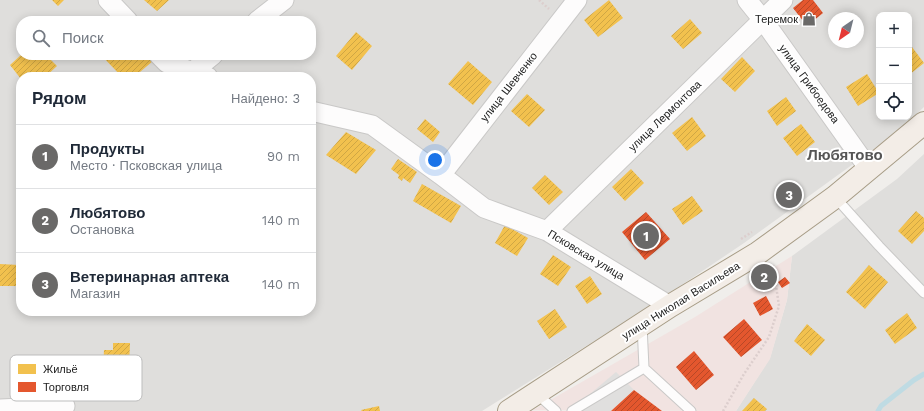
<!DOCTYPE html>
<html lang="ru">
<head>
<meta charset="utf-8">
<style>
	:root { --surface:#fff; --page:#f6f6f7; --text:#1f2937; --muted:#747a83; --line:#e0e1e3; --accent:#6a6968 }
	body { margin:0; font-family:"Work Sans",sans-serif; background:var(--page); color:var(--text) }
	.controls { position:absolute; right:12px; top:12px; display:grid; overflow:hidden; border-radius:8px; box-shadow:0 2px 10px #0003 }
	.controls button { width:36px; height:36px; display:grid; place-items:center; padding:0; border:0; border-bottom:1px solid var(--line); background:var(--surface); color:var(--text); font:20px sans-serif }
	.compass { position:absolute; left:828px; top:12px; width:36px; height:36px; border-radius:50%; background:var(--surface); box-shadow:0 2px 10px #0003; rotate:215deg }
	.you { position:absolute; left:435px; top:160px; width:14px; height:14px; margin:-10px; border:3px solid #fff; border-radius:50%; background:#1a73e8; box-shadow:0 0 0 6px #1a73e833 }
	.badge { display:grid; place-items:center; width:26px; height:26px; border-radius:50%; background:var(--accent); color:#fff; font-size:13px; font-weight:700 }
	.pin { position:absolute; translate:-50% -50%; border:2px solid #fff; box-shadow:0 1px 4px #0006 }
	.list { margin:0; padding:0; list-style:none }
	h2 { display:flex; justify-content:space-between; align-items:center; height:52px; margin:0; padding:0 16px; font-size:17px }
	h2 small { font-size:13px; font-weight:400; color:var(--muted) }
	.list li { display:grid; grid-template-columns:26px 1fr auto; gap:12px; align-items:center; box-sizing:border-box; height:64px; padding:0 16px; border-top:1px solid var(--line) }
	.list b { display:block; font-size:15px; white-space:nowrap }
	.list p { margin:0; font-size:13px; white-space:nowrap; color:var(--muted) }
	.list em { font-size:13px; font-style:normal; color:var(--muted) }
	.icon { flex:none; width:22px; height:22px; fill:none; stroke:currentColor; stroke-width:2; stroke-linecap:round; stroke-linejoin:round }
	.map { position:relative; flex:none; width:924px; height:411px; overflow:hidden }
	.search { position:absolute; background:var(--surface); box-shadow:0 2px 10px #0003; left:16px; top:16px; width:300px; height:44px; display:flex; align-items:center; gap:10px; box-sizing:border-box; padding:0 14px; border-radius:16px; color:var(--muted); font-size:15px }
	.panel { position:absolute; background:var(--surface); box-shadow:0 2px 10px #0003; left:16px; top:72px; width:300px; height:244px; border-radius:16px }
	.map>svg:first-child { display:block }
	.residential { fill:#dfdedc; fill-rule:evenodd }
	.commercial { fill:#f1e3e1 }
	.parking { fill:#e0dfde }
	.homes { fill:url(#homes-hatch) }
	.shops { fill:url(#shops-hatch) }
	.lines { fill:none; stroke-linecap:round; stroke-linejoin:round }
	.stream { stroke:#bfdbe3; stroke-width:5 }
	.lane-casing { stroke:#c9c8c7; stroke-width:11 }
	.street-casing { stroke:#c9c8c7; stroke-width:21 }
	.primary-casing { stroke:#a79c86; stroke-width:24 }
	.path { stroke:#dccecd; stroke-width:2.5; stroke-dasharray:2 2; stroke-linecap:butt }
	.lane { stroke:#fdfcfc; stroke-width:9 }
	.street { stroke:#fdfcfc; stroke-width:19 }
	.primary { stroke:#f3ede7; stroke-width:22 }
	.labels { text-anchor:middle; dominant-baseline:central; stroke-width:4; stroke-linejoin:round; paint-order:stroke }
	.poi-label { font-size:11px; fill:#222; stroke:#fff; text-anchor:end }
	.street-label { font-size:11px; fill:#222; stroke:#fff }
	.district-label { font-size:15px; font-weight:bold; fill:#555; stroke:#fff }
	.key { fill:#fff; stroke:#bdbdbd; stroke-width:1 }
	.key-label { font-size:11px; fill:#222 }
</style>
</head>
<body>
<div class="map">
<svg width="924" height="411" viewBox="0 0 924 411">
	<defs>
		<pattern id="homes-hatch" width="6" height="6" patternUnits="userSpaceOnUse"><rect width="6" height="6" fill="#f2c14e"/><path d="M-1 1l2-2M0 6l6-6M5 7l2-2" fill="none" stroke="#cfa644"/></pattern>
		<pattern id="shops-hatch" width="6" height="6" patternUnits="userSpaceOnUse"><rect width="6" height="6" fill="#e4572e"/><path d="M-1 1l2-2M0 6l6-6M5 7l2-2" fill="none" stroke="#b84827"/></pattern>
	</defs>
	<rect width="100%" height="100%" fill="#f0eeeb"/>
	<path class="residential" d="M 0,0 L 924,0 L 924,107 L 896,133 L 744,243 L 652,305 L 482,411 L 0,411 ZM 879,15 L 909,15 L 909,117 L 879,117 ZM 834,18 L 858,18 L 858,42 L 834,42 ZM 21,21 L 311,21 L 311,55 L 21,55 ZM 21,77 L 311,77 L 311,311 L 21,311 Z
		M 924,154 L 924,411 L 736,411 L 770,358 L 787,300 L 792,256 L 897,179 Z"/>
	<path class="commercial" d="M 792,256 L 787,300 L 770,359 L 736,411 L 533,410 L 695,317 Z"/>
	<path class="parking" d="M 616,372 L 634,390 L 611,411 L 570,411 Z"/>
	<path class="homes" d="M 52,0 L 64,0 L 58,6 Z
		M 144,0 L 169,0 L 157,11 Z
		M 609,0 L 623,18 L 598,37 L 584,20 Z
		M 690,19 L 702,33 L 683,49 L 671,36 Z
		M 356,32 L 372,46 L 352,70 L 336,56 Z
		M 912,47 L 924,63 L 909,75 L 909,49 Z
		M 21,55 L 46,55 L 57,66 L 45,77 L 31,77 L 28,72 L 21,77 L 21,79 L 10,65 Z
		M 101,55 L 145,55 L 153,61 L 134,77 L 122,77 Z
		M 742,57 L 755,71 L 735,92 L 721,79 Z
		M 468,61 L 492,82 L 473,105 L 448,84 Z
		M 867,74 L 879,93 L 858,106 L 846,87 Z
		M 527,94 L 545,110 L 529,127 L 511,111 Z
		M 786,97 L 796,111 L 777,126 L 767,111 Z
		M 692,117 L 706,136 L 687,151 L 672,133 Z
		M 425,119 L 440,132 L 433,142 L 417,129 Z
		M 801,124 L 815,142 L 797,156 L 783,138 Z
		M 346,132 L 376,150 L 356,174 L 326,155 Z
		M 398,159 L 417,172 L 410,183 L 403,178 L 402,181 L 398,178 L 399,175 L 391,169 Z
		M 631,169 L 644,183 L 625,201 L 612,187 Z
		M 545,175 L 563,192 L 549,205 L 532,188 Z
		M 422,184 L 461,206 L 451,223 L 413,201 Z
		M 692,196 L 703,211 L 683,225 L 672,209 Z
		M 916,211 L 924,218 L 924,231 L 912,244 L 898,231 Z
		M 505,225 L 528,238 L 517,256 L 495,243 Z
		M 553,255 L 571,267 L 558,286 L 540,274 Z
		M 0,264 L 19,265 L 19,286 L 0,286 Z
		M 869,265 L 888,282 L 865,309 L 846,292 Z
		M 590,276 L 602,294 L 587,304 L 575,286 Z
		M 555,309 L 567,327 L 549,339 L 537,321 Z
		M 907,313 L 917,328 L 895,344 L 885,330 Z
		M 807,324 L 825,340 L 811,356 L 794,341 Z
		M 113,343 L 130,343 L 129,368 L 103,368 L 104,350 L 113,350 Z
		M 754,398 L 767,409 L 765,411 L 742,411 Z
		M 379,406 L 380,411 L 362,411 L 361,410 Z"/>
	<path class="shops" d="M 803,0 L 813,0 L 823,13 L 807,26 L 793,8 Z
		M 791,185 L 798,195 L 787,204 L 780,194 Z
		M 646,212 L 670,239 L 645,260 L 622,232 Z
		M 785,277 L 790,283 L 782,288 L 778,282 Z
		M 766,296 L 773,309 L 760,316 L 753,303 Z
		M 744,319 L 762,340 L 741,357 L 723,337 Z
		M 694,351 L 714,375 L 696,390 L 676,367 Z
		M 634,390 L 662,411 L 611,411 Z"/>
	<g class="lines">
		<path class="stream" d="M 878,411 L 881,406 L 914,380 L 924,374"/>
		<g class="lane-casing">
			<path id="lane" d="M 835,197 L 879,246 L 924,293
				M 642,325 L 644,368
				M 536,393 L 556,411
				M 572,411 L 644,368 L 691,411"/>
		</g>
		<g class="street-casing">
			<path id="street" d="M 108,0 L 128,21
				M 747,0 L 763,20 L 869,169
				M 257,21 L 284,0
				M 159,55 L 167,63 L 208,77
				M 192,72 L 213,55
				M 311,111 L 372,125 L 441,175 L 484,208 L 547,231 L 670,306
				M 441,175 L 577,0
				M 547,231 L 783,0
				M 0,409 L 65,406"/>
		</g>
		<g class="primary-casing">
			<path id="primary" d="M 509,411 L 670,306 L 758,253 L 835,197 L 924,123"/>
		</g>
		<path class="path" d="M 539,0 L 549,9
			M 741,239 L 752,232
			M 723,411 L 744,374 L 769,337 L 779,306 L 773,265"/>
		<use href="#lane" class="lane"/>
		<use href="#street" class="street"/>
		<use href="#primary" class="primary"/>
	</g>
	<defs>
		<g id="shop-bare" transform="scale(1.08)"><path d="M-5-2.5h2.3a2.7 3.5 0 0 1 5.4 0H5L5.5 6h-11ZM-1.5-2.5h3a1.5 2.3 0 0 0-3 0Z" fill="#6a6968" stroke="#fff" stroke-width="2.5" paint-order="stroke"/></g>
	</defs>
	<g fill-rule="evenodd">
		<use href="#shop-bare" x="809" y="19"/>
	</g>
	<g class="labels">
		<g class="poi-label">
			<text x="798" y="19">Теремок</text>
		</g>
		<g class="street-label">
			<text transform="translate(809 84) rotate(54)">улица Грибоедова</text>
			<text transform="translate(509 87) rotate(-52)">улица Шевченко</text>
			<text transform="translate(665 116) rotate(-44)">улица Лермонтова</text>
			<text transform="translate(586 255) rotate(31)">Псковская улица</text>
			<text transform="translate(681 301) rotate(-32)">улица Николая Васильева</text>
		</g>
		<g class="district-label">
			<text x="845" y="155">Любятово</text>
		</g>
	</g>
	<rect x="10" y="355" width="132" height="46" rx="6" class="key"/>
	<rect x="18" y="364" width="18" height="10" fill="#f2c14e"/>
	<rect x="18" y="382" width="18" height="10" fill="#e4572e"/>
	<g class="key-label">
		<text x="43" y="373">Жильё</text>
		<text x="43" y="391">Торговля</text>
	</g>
</svg>
<div class="controls">
<button>+</button>
<button>−</button>
<button><svg class="icon" aria-label="locate" viewBox="0 0 24 24"><circle cx="12" cy="12" r="6"/><path d="M12 2v4M12 18v4M2 12h4M18 12h4"/></svg></button>
</div>
<svg class="compass" viewBox="-18 -18 36 36"><path d="M0-13l5 13h-10z" fill="#e53935"/><path d="M0 13l5-13h-10z" fill="#747a83"/></svg>
<div class="you"></div>
<div class="pin badge" style="left:646px;top:236px">1</div>
<div class="pin badge" style="left:764px;top:277px">2</div>
<div class="pin badge" style="left:789px;top:195px">3</div>
<div class="search"><svg class="icon" aria-label="search" viewBox="0 0 24 24"><circle cx="10" cy="10" r="6"/><path d="M15 15l6 6"/></svg>Поиск</div>
<section class="panel">
<h2>Рядом<small>Найдено: 3</small></h2>
<ul class="list">
<li><span class="badge">1</span><div><b>Продукты</b><p>Место · Псковская улица</p></div><em>90 m</em></li>
<li><span class="badge">2</span><div><b>Любятово</b><p>Остановка</p></div><em>140 m</em></li>
<li><span class="badge">3</span><div><b>Ветеринарная аптека</b><p>Магазин</p></div><em>140 m</em></li>
</ul>
</section>
</div>
</body>
</html>
